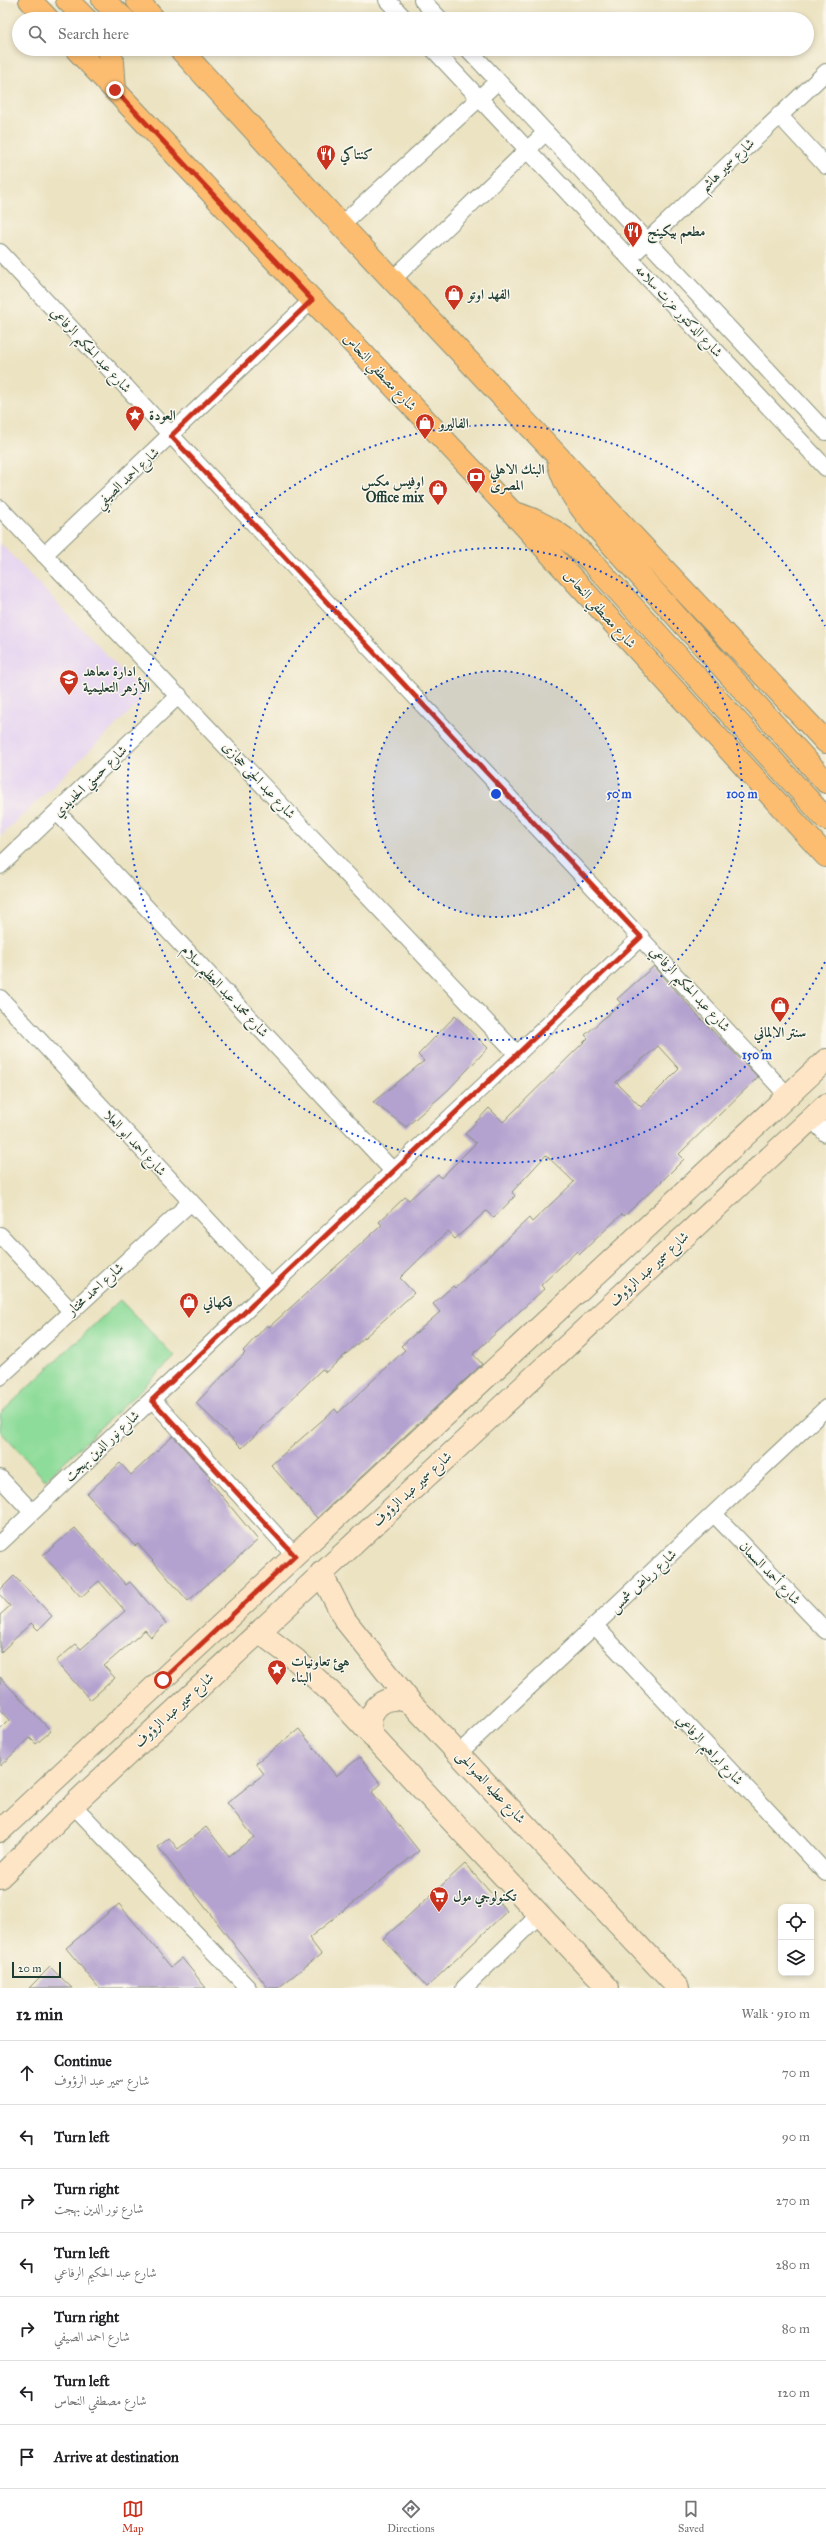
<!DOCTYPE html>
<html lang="en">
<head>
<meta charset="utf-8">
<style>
	:root { --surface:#fff; --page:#f2f2f2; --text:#202124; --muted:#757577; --line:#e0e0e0; --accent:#c8321e }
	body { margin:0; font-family:"IM FELL Great Primer",Amiri,serif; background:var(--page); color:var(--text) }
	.controls { position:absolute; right:12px; bottom:12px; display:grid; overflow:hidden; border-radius:8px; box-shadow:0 2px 6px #0003 }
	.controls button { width:36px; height:36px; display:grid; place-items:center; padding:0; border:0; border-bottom:1px solid var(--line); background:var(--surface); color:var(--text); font:20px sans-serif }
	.scale { position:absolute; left:12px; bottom:10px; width:49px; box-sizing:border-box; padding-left:4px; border:2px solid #1f3d34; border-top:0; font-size:11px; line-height:14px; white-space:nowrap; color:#1f3d34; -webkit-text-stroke:3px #fbf7ec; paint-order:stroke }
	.stop { position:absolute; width:12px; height:12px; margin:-9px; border:3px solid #c8321e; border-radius:50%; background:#fff }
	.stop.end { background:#c8321e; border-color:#fff; box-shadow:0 1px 4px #0008 }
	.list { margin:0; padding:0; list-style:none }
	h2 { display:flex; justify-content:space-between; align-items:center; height:52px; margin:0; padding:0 16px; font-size:17px }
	h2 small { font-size:13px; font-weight:400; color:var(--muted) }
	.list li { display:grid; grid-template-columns:26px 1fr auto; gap:12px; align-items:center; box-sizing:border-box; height:64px; padding:0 16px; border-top:1px solid var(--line) }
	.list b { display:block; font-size:15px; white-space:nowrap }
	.list p { margin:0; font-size:13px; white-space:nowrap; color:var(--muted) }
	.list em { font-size:13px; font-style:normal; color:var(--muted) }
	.icon { flex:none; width:22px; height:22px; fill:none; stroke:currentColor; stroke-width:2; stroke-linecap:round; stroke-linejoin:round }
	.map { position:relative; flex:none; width:826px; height:1988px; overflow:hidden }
	.search { position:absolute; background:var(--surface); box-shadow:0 2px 6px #0003; left:12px; right:12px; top:12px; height:44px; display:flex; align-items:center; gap:10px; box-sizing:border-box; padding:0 14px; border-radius:22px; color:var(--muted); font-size:15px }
	.sheet { height:500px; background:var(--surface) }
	nav { display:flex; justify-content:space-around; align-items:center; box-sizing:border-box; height:56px; border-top:1px solid var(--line); background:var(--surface); font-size:11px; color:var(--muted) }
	nav a { display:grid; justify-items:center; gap:2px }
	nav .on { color:var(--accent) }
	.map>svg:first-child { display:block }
	.built { fill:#e5d3f1 }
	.green { fill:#8edc9a; stroke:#568c67 }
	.building { fill:#b3a1cf; fill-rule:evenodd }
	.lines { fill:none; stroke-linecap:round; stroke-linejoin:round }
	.street-casing { stroke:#86907b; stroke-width:18 }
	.secondary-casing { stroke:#86907b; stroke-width:24 }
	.primary-casing { stroke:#86907b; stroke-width:24 }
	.street { stroke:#fff; stroke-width:16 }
	.secondary { stroke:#fee5c5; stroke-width:22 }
	.primary { stroke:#fcbd6f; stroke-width:22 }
	.route { stroke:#c8321e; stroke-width:5 }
	.ring { fill:none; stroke:#1d4ed8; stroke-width:2; stroke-dasharray:2 4 }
	.labels { text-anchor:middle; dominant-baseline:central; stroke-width:3; stroke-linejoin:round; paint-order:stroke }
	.poi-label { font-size:14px; font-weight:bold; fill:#1f3d34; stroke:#fbf7ec; text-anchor:start }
	.street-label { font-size:14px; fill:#1f3d34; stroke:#fbf7ec }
	.centre { fill:#1d4ed8; stroke:#fbf7ec; stroke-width:2 }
	.ring-label { font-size:12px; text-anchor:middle; font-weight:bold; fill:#1d4ed8; stroke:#fbf7ec; stroke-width:3; stroke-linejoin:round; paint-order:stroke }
</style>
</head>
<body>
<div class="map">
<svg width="826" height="1988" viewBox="0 0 826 1988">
	<rect width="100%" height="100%" fill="#fbf7ec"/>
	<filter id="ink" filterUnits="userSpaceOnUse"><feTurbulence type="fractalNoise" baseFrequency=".025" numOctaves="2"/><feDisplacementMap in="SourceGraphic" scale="8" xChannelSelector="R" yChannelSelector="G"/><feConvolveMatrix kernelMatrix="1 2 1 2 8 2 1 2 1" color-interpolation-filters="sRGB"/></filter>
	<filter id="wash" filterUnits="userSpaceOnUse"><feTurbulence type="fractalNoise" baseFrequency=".012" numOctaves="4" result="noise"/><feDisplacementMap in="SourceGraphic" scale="16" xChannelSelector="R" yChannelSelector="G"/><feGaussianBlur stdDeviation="0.9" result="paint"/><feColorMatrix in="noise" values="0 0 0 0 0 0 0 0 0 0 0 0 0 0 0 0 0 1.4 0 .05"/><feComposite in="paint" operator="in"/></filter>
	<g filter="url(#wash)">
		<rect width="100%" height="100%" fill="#ece3c2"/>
		<path class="built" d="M 0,543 L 139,689 L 138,704 L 0,837 Z"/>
		<path class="green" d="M 120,1300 L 175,1357 L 45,1480 L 0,1431 L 0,1414 Z"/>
		<g id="blocks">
			<path class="building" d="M 654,966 L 701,1019 L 758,1077 L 679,1154 L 684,1159 L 660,1183 L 624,1216 L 622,1214 L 580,1254 L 577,1251 L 541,1285 L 544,1289 L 473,1354 L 482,1364 L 317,1518 L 271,1465 L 335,1409 L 338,1413 L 405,1350 L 401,1346 L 440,1312 L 433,1304 L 453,1286 L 455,1288 L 529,1218 L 532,1222 L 574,1182 L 546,1155 L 512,1192 L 515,1196 L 494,1218 L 486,1211 L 455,1239 L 448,1231 L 400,1278 L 414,1293 L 326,1372 L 322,1369 L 242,1448 L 196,1403 L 245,1353 L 243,1351 L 267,1325 L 269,1327 L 382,1225 L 379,1222 L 405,1197 L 409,1200 L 438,1174 L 441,1178 L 476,1143 L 465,1134 L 489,1108 L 503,1122 L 588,1038 L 585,1035 L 621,1003 L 617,999 ZM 658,1046 L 679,1069 L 641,1107 L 616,1082 Z
				M 455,1016 L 488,1048 L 448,1090 L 406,1127 L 373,1102 L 424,1061 L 418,1055 Z
				M 173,1436 L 210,1477 L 208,1479 L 258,1540 L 188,1601 L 138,1544 L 135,1546 L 87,1494 L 120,1463 L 131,1475 Z
				M 75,1528 L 126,1585 L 130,1582 L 166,1623 L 151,1637 L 145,1630 L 104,1666 L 115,1678 L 90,1700 L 56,1661 L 76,1644 L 81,1649 L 125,1611 L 99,1581 L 81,1597 L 43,1555 Z
				M 14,1576 L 52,1616 L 38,1630 L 31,1623 L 0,1653 L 0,1615 L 10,1606 L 0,1595 L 0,1590 Z
				M 0,1677 L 51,1731 L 36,1744 L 30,1738 L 0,1766 L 0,1729 L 9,1720 L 0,1710 Z
				M 299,1729 L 336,1776 L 360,1757 L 381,1784 L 372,1792 L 419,1851 L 309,1938 L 321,1954 L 278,1988 L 268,1988 L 158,1847 L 169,1838 L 178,1849 L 206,1827 L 229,1856 L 254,1837 L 227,1803 L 264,1774 L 256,1763 Z
				M 465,1864 L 507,1911 L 427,1987 L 383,1939 Z
				M 119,1904 L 171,1967 L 182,1958 L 206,1988 L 99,1988 L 66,1948 Z
				M 50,1967 L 72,1988 L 29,1988 Z"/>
		</g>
	</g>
	<g filter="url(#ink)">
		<use href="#blocks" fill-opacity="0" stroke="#86907b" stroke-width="1"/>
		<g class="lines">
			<g class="street-casing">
				<path id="street" d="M 387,0 L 405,19
					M 422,0 L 440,19
					M 433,49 L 826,468
					M 468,49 L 826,432
					M 779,115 L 826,166
					M 341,225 L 498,81
					M 0,252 L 789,1097
					M 629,258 L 826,72
					M 392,280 L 546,132
					M 0,508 L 517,1054
					M 44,555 L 312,300
					M 57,812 L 393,1171
					M 0,866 L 179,695
					M 0,998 L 271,1287
					M 811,1118 L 826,1134
					M 0,1235 L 71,1311
					M 0,1377 L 191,1202
					M 152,1399 L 295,1556
					M 0,1478 L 32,1512
					M 714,1514 L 826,1631
					M 0,1543 L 641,937
					M 595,1626 L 826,1873
					M 459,1753 L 826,1408
					M 73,1805 L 248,1988
					M 464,1988 L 539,1915"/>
			</g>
			<g class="secondary-casing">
				<path id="secondary" d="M 321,1573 L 345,1620 L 412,1704 L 678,1988
					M 259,1632 L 295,1659 L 337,1698 L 608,1988
					M 373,1737 C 362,1710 387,1689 412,1704
					M 0,1831 L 826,1060
					M 0,1877 L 73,1805 L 826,1105"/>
			</g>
			<g class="primary-casing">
				<path id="primary" d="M 30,0 L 48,19
					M 67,0 L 86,19
					M 103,0 L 124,19
					M 137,0 L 154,19
					M 76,49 L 512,512 L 826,856
					M 108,49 L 113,62 L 115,90
					M 180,49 L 341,225 L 826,742
					M 559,465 C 565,488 580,507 595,526 L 826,782
					M 515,513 C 547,523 567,538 591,561 L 826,819"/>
			</g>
			<use href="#street" class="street"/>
			<use href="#secondary" class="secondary"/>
			<use href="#primary" class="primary"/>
		</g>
	</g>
	<g class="lines" filter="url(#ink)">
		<path class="route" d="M 115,90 L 312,300 L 171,436 L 641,937 L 152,1400 L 295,1556 L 163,1680"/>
	</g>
	<circle cx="496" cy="794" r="123" fill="#1d4ed8" fill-opacity=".12"/>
	<g class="ring">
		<circle cx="496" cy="794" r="123"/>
		<circle cx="496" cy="794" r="246"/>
		<path d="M825 962A369 369 0 1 1 825 626"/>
	</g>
	<defs>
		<g id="restaurant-pin" transform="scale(1)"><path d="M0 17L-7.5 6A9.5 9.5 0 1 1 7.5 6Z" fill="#c8321e" stroke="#fbf7ec"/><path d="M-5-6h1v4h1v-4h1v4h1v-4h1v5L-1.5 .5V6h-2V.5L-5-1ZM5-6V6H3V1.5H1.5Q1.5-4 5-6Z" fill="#fff"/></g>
		<g id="shop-pin" transform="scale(1)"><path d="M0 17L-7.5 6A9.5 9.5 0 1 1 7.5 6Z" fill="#c8321e" stroke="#fbf7ec"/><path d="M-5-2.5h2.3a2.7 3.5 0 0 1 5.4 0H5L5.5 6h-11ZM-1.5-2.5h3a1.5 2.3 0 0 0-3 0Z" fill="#fff"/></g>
		<g id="sight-pin" transform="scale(1)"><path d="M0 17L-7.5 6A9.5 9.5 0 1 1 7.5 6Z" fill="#c8321e" stroke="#fbf7ec"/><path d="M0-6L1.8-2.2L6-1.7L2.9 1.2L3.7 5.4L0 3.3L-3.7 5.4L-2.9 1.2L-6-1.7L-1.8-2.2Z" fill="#fff"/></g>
		<g id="bank-pin" transform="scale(1)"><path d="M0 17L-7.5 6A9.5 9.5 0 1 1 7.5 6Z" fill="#c8321e" stroke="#fbf7ec"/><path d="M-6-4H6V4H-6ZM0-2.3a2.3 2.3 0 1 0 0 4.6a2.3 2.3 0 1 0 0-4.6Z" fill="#fff"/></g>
		<g id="school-pin" transform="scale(1)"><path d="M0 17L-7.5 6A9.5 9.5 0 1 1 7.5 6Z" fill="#c8321e" stroke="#fbf7ec"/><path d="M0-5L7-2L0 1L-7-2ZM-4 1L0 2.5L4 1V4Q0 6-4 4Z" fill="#fff"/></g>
		<g id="supermarket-pin" transform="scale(1)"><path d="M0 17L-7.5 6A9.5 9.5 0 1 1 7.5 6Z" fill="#c8321e" stroke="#fbf7ec"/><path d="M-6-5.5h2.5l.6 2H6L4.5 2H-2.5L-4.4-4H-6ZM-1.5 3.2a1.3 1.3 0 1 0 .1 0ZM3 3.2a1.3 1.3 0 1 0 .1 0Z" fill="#fff"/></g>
	</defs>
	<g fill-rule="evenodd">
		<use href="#restaurant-pin" x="326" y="154"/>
		<use href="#restaurant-pin" x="633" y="231"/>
		<use href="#shop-pin" x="454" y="294"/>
		<use href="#sight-pin" x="135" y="415"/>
		<use href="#shop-pin" x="425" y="423"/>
		<use href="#bank-pin" x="476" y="477"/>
		<use href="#shop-pin" x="438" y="489"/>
		<use href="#school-pin" x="69" y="679"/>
		<use href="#shop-pin" x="780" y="1006"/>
		<use href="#shop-pin" x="189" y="1302"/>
		<use href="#sight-pin" x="277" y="1669"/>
		<use href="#supermarket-pin" x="439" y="1896"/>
	</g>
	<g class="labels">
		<g class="poi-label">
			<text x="340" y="154">كنتاكي</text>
			<text x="647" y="231">مطعم بيكينج</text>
			<text x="468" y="294">الفهد اوتو</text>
			<text x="149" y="415">العودة</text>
			<text x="439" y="423">الفاليرو</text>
			<text x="490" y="469">البنك الاهلي<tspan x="490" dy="16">المصرى</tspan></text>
			<text x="424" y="481" text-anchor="end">اوفيس مكس<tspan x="424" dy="16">Office mix</tspan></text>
			<text x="83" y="671">ادارة معاهد<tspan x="83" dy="16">الأزهر التعليمية</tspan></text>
			<text x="780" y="1032" text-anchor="middle">سنتر الالماني</text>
			<text x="203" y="1302">فكهاني</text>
			<text x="291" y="1661">هيئ تعاونيات<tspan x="291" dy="16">البناء</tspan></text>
			<text x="453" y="1896">تكنولوجي مول</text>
		</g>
		<g class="street-label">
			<text transform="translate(727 165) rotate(-44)">شارع سمير هاشم</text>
			<text transform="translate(679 311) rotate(47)">شارع الدكتور عزت سلامه</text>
			<text transform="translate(91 350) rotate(47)">شارع عبد الحكيم الرفاعي</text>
			<text transform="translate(380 372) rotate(47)">شارع مصطفي النحاس</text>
			<text transform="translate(127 478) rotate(-43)">شارع احمد الصيفي</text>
			<text transform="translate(600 609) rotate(48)">شارع مصطفي النحاس</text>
			<text transform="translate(259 780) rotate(47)">شارع عبد الحى حجازى</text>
			<text transform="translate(90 781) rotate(-44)">شارع حسني الحديدي</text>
			<text transform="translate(690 989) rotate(47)">شارع عبد الحكيم الرفاعي</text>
			<text transform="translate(225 991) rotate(47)">شارع محمد عبد العظيم سلام</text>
			<text transform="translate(135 1143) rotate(47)">شارع احمد ابو العلا</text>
			<text transform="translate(649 1269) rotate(-43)">شارع سمير عبد الرؤوف</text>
			<text transform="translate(95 1289) rotate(-42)">شارع احمد مختار</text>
			<text transform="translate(102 1446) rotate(-43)">شارع نور الدين بهجت</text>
			<text transform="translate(412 1489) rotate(-43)">شارع سمير عبد الرؤوف</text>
			<text transform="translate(770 1573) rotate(46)">شارع أحمد السمان</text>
			<text transform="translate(643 1581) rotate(-43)">شارع رياض شمس</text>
			<text transform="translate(174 1710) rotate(-43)">شارع سمير عبد الرؤوف</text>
			<text transform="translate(710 1750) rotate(47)">شارع ابراهيم الرفاعي</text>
			<text transform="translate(491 1787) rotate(47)">شارع عطيه الصوالحى</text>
		</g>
	</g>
	<circle cx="496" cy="794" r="6" class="centre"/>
	<g class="ring-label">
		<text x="619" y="798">50 m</text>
		<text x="742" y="798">100 m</text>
		<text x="757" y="1059">150 m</text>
	</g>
</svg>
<div class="controls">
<button><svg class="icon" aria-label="locate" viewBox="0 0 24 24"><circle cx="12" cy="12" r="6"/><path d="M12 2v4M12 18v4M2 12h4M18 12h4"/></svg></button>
<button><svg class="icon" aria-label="layers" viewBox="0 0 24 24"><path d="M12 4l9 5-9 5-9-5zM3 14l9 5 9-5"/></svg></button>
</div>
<div class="scale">20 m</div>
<div class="stop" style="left:163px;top:1680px"></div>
<div class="stop end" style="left:115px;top:90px"></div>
<div class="search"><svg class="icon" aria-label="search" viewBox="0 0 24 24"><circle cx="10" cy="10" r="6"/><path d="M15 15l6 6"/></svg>Search here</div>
</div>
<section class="sheet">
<h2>12 min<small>Walk · 910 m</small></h2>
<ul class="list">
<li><svg class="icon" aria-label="ahead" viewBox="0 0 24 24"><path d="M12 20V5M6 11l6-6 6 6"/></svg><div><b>Continue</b><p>شارع سمير عبد الرؤوف</p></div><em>70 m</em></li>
<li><svg class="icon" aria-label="left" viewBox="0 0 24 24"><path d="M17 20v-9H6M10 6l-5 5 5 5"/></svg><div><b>Turn left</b></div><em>90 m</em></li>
<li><svg class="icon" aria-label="right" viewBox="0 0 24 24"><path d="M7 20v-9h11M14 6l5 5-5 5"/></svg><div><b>Turn right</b><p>شارع نور الدين بهجت</p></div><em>270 m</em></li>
<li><svg class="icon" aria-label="left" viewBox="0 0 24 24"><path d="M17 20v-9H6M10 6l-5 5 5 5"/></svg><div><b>Turn left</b><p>شارع عبد الحكيم الرفاعي</p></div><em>280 m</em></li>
<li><svg class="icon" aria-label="right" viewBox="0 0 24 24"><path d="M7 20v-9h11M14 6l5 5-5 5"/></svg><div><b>Turn right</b><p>شارع احمد الصيفي</p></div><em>80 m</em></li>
<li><svg class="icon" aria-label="left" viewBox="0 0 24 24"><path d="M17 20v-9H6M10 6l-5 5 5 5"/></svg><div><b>Turn left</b><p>شارع مصطفي النحاس</p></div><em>120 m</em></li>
<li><svg class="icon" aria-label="arrive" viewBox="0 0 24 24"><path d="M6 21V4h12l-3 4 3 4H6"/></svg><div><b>Arrive at destination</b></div></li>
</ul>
</section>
<nav>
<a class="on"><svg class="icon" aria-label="map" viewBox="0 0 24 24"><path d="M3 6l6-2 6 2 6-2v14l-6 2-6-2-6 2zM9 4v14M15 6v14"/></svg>Map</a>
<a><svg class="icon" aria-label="directions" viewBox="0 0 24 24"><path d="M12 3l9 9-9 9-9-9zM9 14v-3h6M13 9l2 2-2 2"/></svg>Directions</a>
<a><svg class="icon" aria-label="saved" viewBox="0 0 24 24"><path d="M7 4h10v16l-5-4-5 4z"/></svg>Saved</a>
</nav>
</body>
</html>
